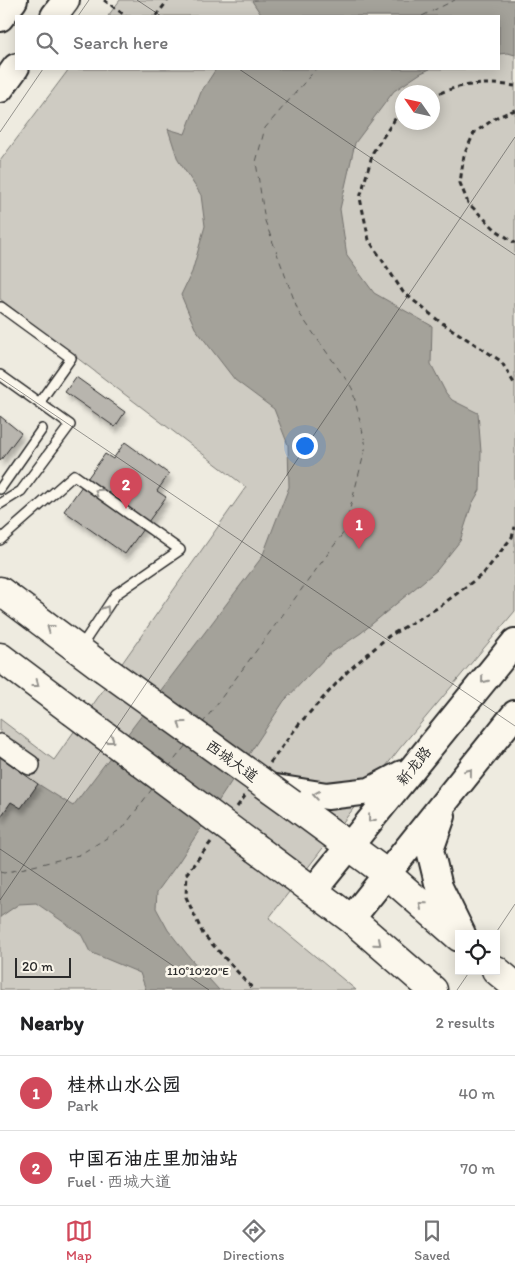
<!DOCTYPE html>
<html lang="en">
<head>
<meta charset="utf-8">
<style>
	:root { --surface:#fff; --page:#f2f2f2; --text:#202124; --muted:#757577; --line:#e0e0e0; --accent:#d1495b }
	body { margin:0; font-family:Itim,"LXGW WenKai TC",sans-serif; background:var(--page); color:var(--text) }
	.controls { position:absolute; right:15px; bottom:15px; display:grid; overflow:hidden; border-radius:0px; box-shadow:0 2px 12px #0003 }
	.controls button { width:45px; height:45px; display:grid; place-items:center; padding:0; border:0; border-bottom:1px solid var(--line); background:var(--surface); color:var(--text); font:25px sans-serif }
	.compass { position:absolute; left:395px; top:85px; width:45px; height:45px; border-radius:50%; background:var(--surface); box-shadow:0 2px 12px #0003; rotate:304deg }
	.scale { position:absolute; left:15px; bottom:12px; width:56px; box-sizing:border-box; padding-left:5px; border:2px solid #2b2b2b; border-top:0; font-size:14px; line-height:18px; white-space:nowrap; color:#2b2b2b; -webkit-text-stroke:4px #fbf7ec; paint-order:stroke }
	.you { position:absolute; left:304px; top:445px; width:18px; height:18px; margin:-12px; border:4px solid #fff; border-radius:50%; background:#1a73e8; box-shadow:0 0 0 8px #1a73e833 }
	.badge { display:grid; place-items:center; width:32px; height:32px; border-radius:50%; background:var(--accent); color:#fff; font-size:16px; font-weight:700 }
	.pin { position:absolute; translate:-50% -41px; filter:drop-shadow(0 1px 2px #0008) }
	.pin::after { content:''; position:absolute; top:26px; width:18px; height:15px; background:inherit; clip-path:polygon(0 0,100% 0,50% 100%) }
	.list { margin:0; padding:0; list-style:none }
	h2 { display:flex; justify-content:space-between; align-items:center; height:65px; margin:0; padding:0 20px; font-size:21px }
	h2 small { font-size:16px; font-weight:400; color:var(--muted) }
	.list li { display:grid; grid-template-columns:32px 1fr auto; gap:15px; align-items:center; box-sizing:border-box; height:75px; padding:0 20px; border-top:1px solid var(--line) }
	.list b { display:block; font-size:19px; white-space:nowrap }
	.list p { margin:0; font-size:16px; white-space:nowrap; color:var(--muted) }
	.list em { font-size:16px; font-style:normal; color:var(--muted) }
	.icon { flex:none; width:28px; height:28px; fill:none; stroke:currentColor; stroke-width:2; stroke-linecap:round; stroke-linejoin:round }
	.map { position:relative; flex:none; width:515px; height:990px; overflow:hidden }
	.search { position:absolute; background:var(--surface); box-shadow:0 2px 12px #0003; left:15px; right:15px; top:15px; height:55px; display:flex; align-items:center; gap:12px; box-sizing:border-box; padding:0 18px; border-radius:0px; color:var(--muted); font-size:19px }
	.sheet { height:215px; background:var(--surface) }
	nav { display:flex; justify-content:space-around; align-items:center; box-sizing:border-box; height:70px; border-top:1px solid var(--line); background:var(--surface); font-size:14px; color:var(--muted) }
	nav a { display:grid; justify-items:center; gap:2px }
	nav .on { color:var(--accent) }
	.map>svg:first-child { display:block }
	.green { fill:#cecbc2; stroke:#7c7b76; fill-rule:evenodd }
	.water { fill:#a4a29a; stroke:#74726e }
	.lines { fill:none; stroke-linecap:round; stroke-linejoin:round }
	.ferry { stroke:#555552; stroke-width:1; stroke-dasharray:6 5; stroke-linecap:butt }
	.building { fill:#b8b5ae; stroke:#2b2b2b; filter:url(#shadow) }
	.lane-casing { stroke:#2b2b2b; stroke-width:12 }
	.street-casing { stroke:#2b2b2b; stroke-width:22 }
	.secondary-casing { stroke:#2b2b2b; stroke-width:30 }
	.highway-casing { stroke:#2b2b2b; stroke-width:31 }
	.path { stroke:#2b2b2b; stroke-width:3; stroke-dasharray:5 4; stroke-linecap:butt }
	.lane { stroke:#fbf7ec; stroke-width:9 }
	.street { stroke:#fbf7ec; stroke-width:19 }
	.secondary { stroke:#fbf7ec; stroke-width:26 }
	.highway { stroke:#fbf7ec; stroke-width:28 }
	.highway-bridge-casing { stroke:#2b2b2b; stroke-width:31; stroke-linecap:butt }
	.highway-bridge { stroke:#fbf7ec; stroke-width:28 }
	.oneway { stroke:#93918c }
	.ticks { fill:none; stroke:#2b2b2b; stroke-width:1; stroke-opacity:0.45 }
	.labels { text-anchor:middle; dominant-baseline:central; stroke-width:5; stroke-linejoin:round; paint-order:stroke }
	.street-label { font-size:15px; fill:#2b2b2b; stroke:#fbf7ec }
	.ticks-label { font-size:12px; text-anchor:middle; fill:#2b2b2b; stroke:#fbf7ec; stroke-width:5; stroke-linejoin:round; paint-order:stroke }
</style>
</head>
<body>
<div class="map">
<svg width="515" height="990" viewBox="0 0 515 990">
	<defs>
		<filter id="shadow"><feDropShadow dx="3" dy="5.5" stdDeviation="2.5" flood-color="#0004"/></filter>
	</defs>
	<rect width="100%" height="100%" fill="#eeebe0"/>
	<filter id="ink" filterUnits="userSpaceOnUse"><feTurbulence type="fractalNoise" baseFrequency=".02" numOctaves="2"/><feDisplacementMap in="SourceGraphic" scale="10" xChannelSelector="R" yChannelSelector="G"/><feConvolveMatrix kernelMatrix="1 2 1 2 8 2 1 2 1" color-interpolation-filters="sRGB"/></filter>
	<g filter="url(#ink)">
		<path class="green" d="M 120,0 L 515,0 L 515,611 L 400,748 L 269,918 L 356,990 L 0,990 L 0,719 L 54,760 L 246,487 L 0,299 L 0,161 L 69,69 L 499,69 L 499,16 L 108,16 ZM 402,92 L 432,92 L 432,122 L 402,122 Z"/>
		<path class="water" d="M 258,0 L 515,0 L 515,55 L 508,53 L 499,54 L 499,16 L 262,16 L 252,1 Z
			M 216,69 L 430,69 L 421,73 L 394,91 L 355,143 L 340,209 L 347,256 L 374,293 L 432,326 L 431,364 L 446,393 L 452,400 L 478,413 L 481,452 L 480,490 L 472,504 L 460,541 L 437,570 L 361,633 L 328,655 L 284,701 L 178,863 L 157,892 L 156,908 L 168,930 L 190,958 L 219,990 L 146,990 L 140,973 L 90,952 L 81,934 L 36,903 L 19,904 L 0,917 L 0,818 L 11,802 L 21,808 L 38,784 L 73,806 L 262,557 L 289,487 L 288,445 L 274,409 L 235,380 L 195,328 L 181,295 L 192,272 L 205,226 L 201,195 L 178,160 L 168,129 L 185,134 L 201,92 Z"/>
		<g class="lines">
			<path class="ferry" d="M 422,16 L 455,0
				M 202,724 L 344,532 L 366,446 L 352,388 L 299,313 L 265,221 L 256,162 L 265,128 L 316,69
				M 168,768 L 186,745
				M 0,872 L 4,873 L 79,855 L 123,828 L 152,789"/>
		</g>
		<path class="building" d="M 76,377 L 125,412 L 115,427 L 65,392 Z
			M 0,416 L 21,433 L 0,461 Z
			M 125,442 L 169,474 L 157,491 L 166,497 L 125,554 L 64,511 L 105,454 L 113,459 Z
			M 0,757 L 38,784 L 21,808 L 11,802 L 0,818 Z"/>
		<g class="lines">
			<g class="lane-casing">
				<path id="lane" d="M 1,307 L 71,358 L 39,403
					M 0,375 L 70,425 L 21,491 L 0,504
					M 0,489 L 42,429
					M 0,540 L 74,475 L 180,550 L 116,594 L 80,648"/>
			</g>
			<g class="street-casing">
				<path id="street" d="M 0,744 L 30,765"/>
			</g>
			<g class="secondary-casing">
				<path id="secondary" d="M 54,16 L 66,0
					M 0,18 L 14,0
					M 0,89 L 16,67
					M 269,787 L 327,796 L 370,791 L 402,774
					M 442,816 L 430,850 L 439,887 L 462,934
					M 313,891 L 515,642
					M 351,919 L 515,714"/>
			</g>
			<g class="highway-casing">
				<path id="highway" d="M 0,591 L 103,668
					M 0,657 L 72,711
					M 292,804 L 387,874 L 459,937
					M 257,849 L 351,919 L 433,990
					M 496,970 L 515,986"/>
			</g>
			<path class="path" d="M 104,0 L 126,16
				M 156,16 L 168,0
				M 432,97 C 457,83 488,82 515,86
				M 515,110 L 497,117 L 474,133 L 464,155 L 460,183 L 468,203 L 496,230 L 515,243
				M 402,113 L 397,116 L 373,152 L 360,198 L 369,240 L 403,292 L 439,321 L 501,361 L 515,385
				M 270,763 L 299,724 L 349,670 L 389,636 L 439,607 L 484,573 L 512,537 L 515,527
				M 237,807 L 245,796
				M 211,842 L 187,873 L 186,897 L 203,934 L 254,990"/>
			<use href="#lane" class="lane"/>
			<use href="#street" class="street"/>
			<use href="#secondary" class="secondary"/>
			<use href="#highway" class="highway"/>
			<g class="highway-bridge-casing">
				<path id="highway-bridge" d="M 103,668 L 292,804
					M 72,711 L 257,849"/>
			</g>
			<use href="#highway-bridge" class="highway-bridge"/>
		</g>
		<defs><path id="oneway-chevron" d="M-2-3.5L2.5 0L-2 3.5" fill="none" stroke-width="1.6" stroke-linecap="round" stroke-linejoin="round" transform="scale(1.25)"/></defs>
		<g class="oneway">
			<use href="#oneway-chevron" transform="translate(98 492) rotate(-145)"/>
			<use href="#oneway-chevron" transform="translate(106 609) rotate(-57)"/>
			<use href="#oneway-chevron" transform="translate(50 628) rotate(-143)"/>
			<use href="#oneway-chevron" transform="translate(484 680) rotate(129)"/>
			<use href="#oneway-chevron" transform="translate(36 684) rotate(37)"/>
			<use href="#oneway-chevron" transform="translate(181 724) rotate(-144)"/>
			<use href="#oneway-chevron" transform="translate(111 740) rotate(37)"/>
			<use href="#oneway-chevron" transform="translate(469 772) rotate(-51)"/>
			<use href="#oneway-chevron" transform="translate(316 795) rotate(-171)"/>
			<use href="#oneway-chevron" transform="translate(371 819) rotate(129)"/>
			<use href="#oneway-chevron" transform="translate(422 905) rotate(-139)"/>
			<use href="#oneway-chevron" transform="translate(378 943) rotate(41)"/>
		</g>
	</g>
	<path class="ticks" d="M 137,0 L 161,16M 78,16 L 89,0M 239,69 L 515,255M 0,132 L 43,69M 0,378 L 515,726M 0,849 L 209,990M 0,900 L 515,137M 495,934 L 515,904M 457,990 L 470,971"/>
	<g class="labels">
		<g class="street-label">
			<text transform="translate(232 761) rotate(36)">西城大道</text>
			<text transform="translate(414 766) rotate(-51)">新龙路</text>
		</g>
	</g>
	<g class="ticks-label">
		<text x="198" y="975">110°10'20"E</text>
	</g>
</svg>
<div class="controls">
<button><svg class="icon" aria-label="locate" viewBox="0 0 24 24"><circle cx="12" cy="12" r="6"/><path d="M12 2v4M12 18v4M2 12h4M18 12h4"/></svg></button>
</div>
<svg class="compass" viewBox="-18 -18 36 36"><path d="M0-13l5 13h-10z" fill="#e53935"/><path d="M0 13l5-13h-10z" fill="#757577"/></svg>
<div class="scale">20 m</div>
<div class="you"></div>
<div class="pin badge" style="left:359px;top:549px">1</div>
<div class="pin badge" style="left:126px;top:509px">2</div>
<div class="search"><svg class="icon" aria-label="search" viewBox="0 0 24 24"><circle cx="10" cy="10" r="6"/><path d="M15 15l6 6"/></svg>Search here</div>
</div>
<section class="sheet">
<h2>Nearby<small>2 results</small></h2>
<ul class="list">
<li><span class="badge">1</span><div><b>桂林山水公园</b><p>Park</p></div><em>40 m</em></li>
<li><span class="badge">2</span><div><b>中国石油庄里加油站</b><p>Fuel · 西城大道</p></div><em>70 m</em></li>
</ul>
</section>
<nav>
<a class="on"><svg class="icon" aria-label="map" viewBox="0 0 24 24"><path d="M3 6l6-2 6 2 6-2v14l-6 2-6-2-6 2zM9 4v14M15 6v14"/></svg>Map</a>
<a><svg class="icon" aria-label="directions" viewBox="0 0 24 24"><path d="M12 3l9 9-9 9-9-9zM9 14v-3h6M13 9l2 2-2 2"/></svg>Directions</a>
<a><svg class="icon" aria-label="saved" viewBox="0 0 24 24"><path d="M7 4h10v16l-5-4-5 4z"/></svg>Saved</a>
</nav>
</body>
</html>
